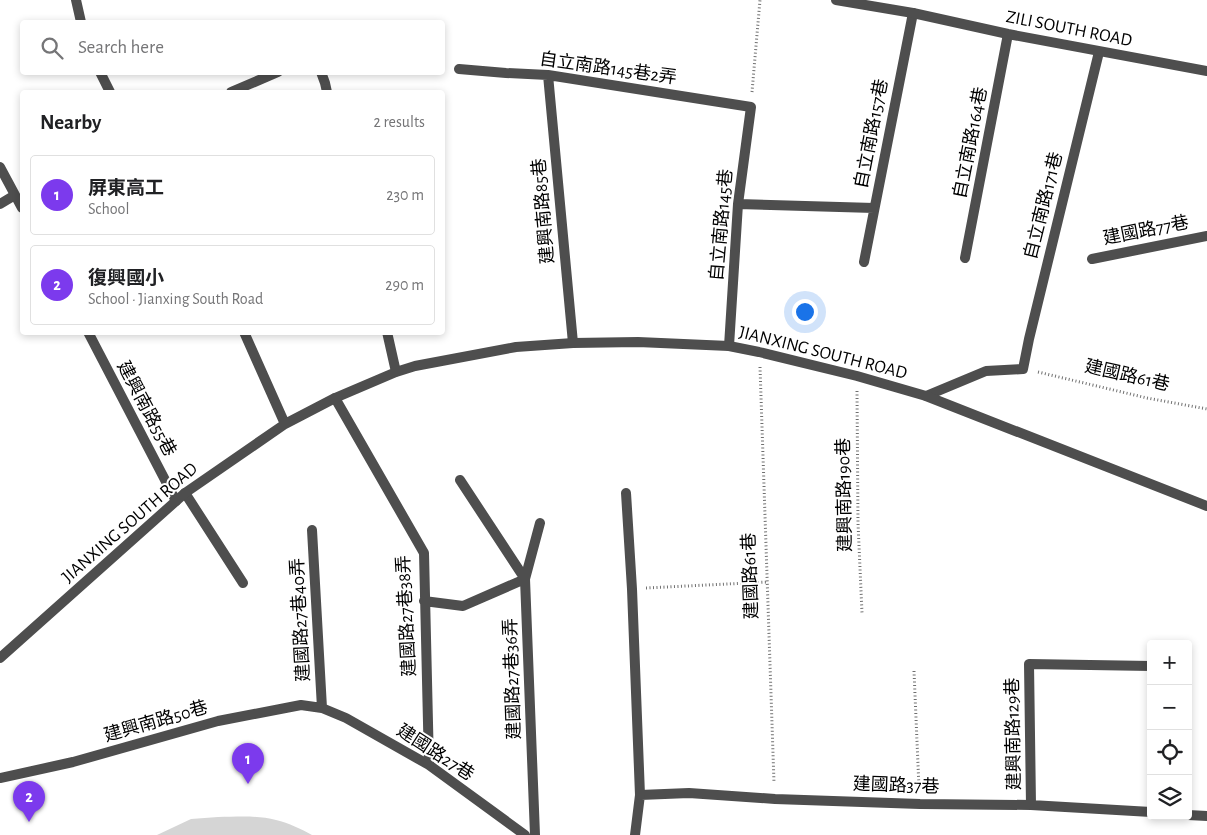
<!DOCTYPE html>
<html lang="en">
<head>
<meta charset="utf-8">
<style>
	:root { --surface:#fff; --page:#f2f2f2; --text:#202124; --muted:#757577; --line:#e0e0e0; --accent:#7c3aed }
	body { margin:0; font-family:"Alegreya Sans","Noto Sans TC",sans-serif; background:var(--page); color:var(--text) }
	.controls { position:absolute; right:15px; bottom:15px; display:grid; overflow:hidden; border-radius:5px; box-shadow:0 2px 8px #0003 }
	.controls button { width:45px; height:45px; display:grid; place-items:center; padding:0; border:0; border-bottom:1px solid var(--line); background:var(--surface); color:var(--text); font:25px sans-serif }
	.you { position:absolute; left:804px; top:311px; width:18px; height:18px; margin:-12px; border:4px solid #fff; border-radius:50%; background:#1a73e8; box-shadow:0 0 0 8px #1a73e833 }
	.badge { display:grid; place-items:center; width:32px; height:32px; border-radius:50%; background:var(--accent); color:#fff; font-size:16px; font-weight:700 }
	.pin { position:absolute; translate:-50% -41px; filter:drop-shadow(0 1px 2px #0008) }
	.pin::after { content:''; position:absolute; top:26px; width:18px; height:15px; background:inherit; clip-path:polygon(0 0,100% 0,50% 100%) }
	.list { margin:0; padding:0; list-style:none }
	h2 { display:flex; justify-content:space-between; align-items:center; height:65px; margin:0; padding:0 20px; font-size:21px }
	h2 small { font-size:16px; font-weight:400; color:var(--muted) }
	.list li { display:grid; grid-template-columns:32px 1fr auto; gap:15px; align-items:center; box-sizing:border-box; height:80px; margin:0 10px 10px; padding:0 10px; border:1px solid var(--line); border-radius:5px }
	.list b { display:block; font-size:19px; white-space:nowrap }
	.list p { margin:0; font-size:16px; white-space:nowrap; color:var(--muted) }
	.list em { font-size:16px; font-style:normal; color:var(--muted) }
	.icon { flex:none; width:28px; height:28px; fill:none; stroke:currentColor; stroke-width:2; stroke-linecap:round; stroke-linejoin:round }
	.map { position:relative; flex:none; width:1207px; height:835px; overflow:hidden }
	.search { position:absolute; background:var(--surface); box-shadow:0 2px 8px #0003; left:20px; top:20px; width:425px; height:55px; display:flex; align-items:center; gap:12px; box-sizing:border-box; padding:0 18px; border-radius:5px; color:var(--muted); font-size:19px }
	.panel { position:absolute; background:var(--surface); box-shadow:0 2px 8px #0003; left:20px; top:90px; width:425px; height:245px; border-radius:5px }
	.map>svg:first-child { display:block }
	.green { fill:#d5d5d5 }
	.lines { fill:none; stroke-linecap:round; stroke-linejoin:round }
	.path { stroke:#707070; stroke-width:3; stroke-dasharray:1 2.5; stroke-linecap:butt }
	.service { stroke:#4e4e4e; stroke-width:10 }
	.minor { stroke:#4e4e4e; stroke-width:10 }
	.labels { text-anchor:middle; dominant-baseline:central; stroke-width:4; stroke-linejoin:round; paint-order:stroke }
	.street-label { font-size:18px; fill:#000; stroke:#fff }
</style>
</head>
<body>
<div class="map">
<svg width="1207" height="835" viewBox="0 0 1207 835">
	<rect width="100%" height="100%" fill="#fff"/>
	<path class="green" d="M 218,817 C 236,817 258,815 276,820 C 289,823 301,829 312,835 L 157,835 L 191,819 Z"/>
	<g class="lines">
		<path class="path" d="M 752,92 L 760,0
			M 760,367 L 774,783
			M 1038,372 L 1147,398 L 1207,409
			M 857,391 L 858,523 L 862,613
			M 646,588 L 768,582
			M 914,671 L 919,788"/>
		<path class="service" d="M 76,0 L 81,22
			M 459,69 L 506,73 L 548,75 L 751,107 L 738,204 L 729,346
			M 100,72 L 110,92
			M 548,75 L 573,343
			M 0,167 L 22,208
			M 0,204 L 15,195
			M 738,204 L 874,208
			M 1092,259 L 1207,236
			M 864,262 L 913,13
			M 88,332 L 176,501
			M 926,396 L 986,371 L 1023,369 L 1029,339 L 1099,52
			M 335,398 L 424,553 L 429,765
			M 185,493 L 243,583
			M 312,530 L 322,708
			M 424,601 L 463,606 L 525,579 L 460,480
			M 0,778 L 73,762 L 218,721 L 301,705 L 322,708 L 346,718 L 429,765 L 525,835
			M 1031,805 L 1029,664 L 1151,666
			M 1188,815 L 1207,816
			M 535,835 L 525,579 L 540,523
			M 635,835 L 640,795 L 689,793 L 775,799 L 920,804 L 1031,805 L 1151,812"/>
		<path class="minor" d="M 836,0 L 913,13 L 1008,34 L 1207,71
			M 321,72 L 325,83 L 327,92
			M 231,92 L 278,72
			M 965,258 L 1008,34
			M 244,332 L 285,424
			M 387,332 L 396,372
			M 626,493 L 632,589 L 640,795
			M 0,658 L 185,493 L 285,424 L 335,398 L 396,372 L 415,366 L 516,347 L 573,343 L 638,342 L 729,346 L 759,352 L 857,376 L 926,396 L 1207,506"/>
	</g>
	<g class="labels">
		<g class="street-label">
			<text transform="translate(1069 29) rotate(11)">ZILI SOUTH ROAD</text>
			<text transform="translate(608 69) rotate(8)">自立南路145巷2弄</text>
			<text transform="translate(872 134) rotate(-79)">自立南路157巷</text>
			<text transform="translate(971 143) rotate(-79)">自立南路164巷</text>
			<text transform="translate(1044 206) rotate(-76)">自立南路171巷</text>
			<text transform="translate(544 211) rotate(-95)">建興南路85巷</text>
			<text transform="translate(722 225) rotate(-85)">自立南路145巷</text>
			<text transform="translate(1146 231) rotate(-11)">建國路77巷</text>
			<text transform="translate(823 353) rotate(14)">JIANXING SOUTH ROAD</text>
			<text transform="translate(1127 376) rotate(13)">建國路61巷</text>
			<text transform="translate(146 409) rotate(62)">建興南路55巷</text>
			<text transform="translate(845 495) rotate(-91)">建興南路190巷</text>
			<text transform="translate(130 523) rotate(-41)">JIANXING SOUTH ROAD</text>
			<text transform="translate(751 576) rotate(-92)">建國路61巷</text>
			<text transform="translate(407 616) rotate(-93)">建國路27巷38弄</text>
			<text transform="translate(301 620) rotate(-93)">建國路27巷40弄</text>
			<text transform="translate(513 679) rotate(-92)">建國路27巷36弄</text>
			<text transform="translate(156 722) rotate(-16)">建興南路50巷</text>
			<text transform="translate(1014 734) rotate(-91)">建興南路129巷</text>
			<text transform="translate(435 753) rotate(33)">建國路27巷</text>
			<text transform="translate(896 786) rotate(2)">建國路37巷</text>
		</g>
	</g>
</svg>
<div class="controls">
<button>+</button>
<button>−</button>
<button><svg class="icon" aria-label="locate" viewBox="0 0 24 24"><circle cx="12" cy="12" r="6"/><path d="M12 2v4M12 18v4M2 12h4M18 12h4"/></svg></button>
<button><svg class="icon" aria-label="layers" viewBox="0 0 24 24"><path d="M12 4l9 5-9 5-9-5zM3 14l9 5 9-5"/></svg></button>
</div>
<div class="you"></div>
<div class="pin badge" style="left:248px;top:784px">1</div>
<div class="pin badge" style="left:29px;top:822px">2</div>
<div class="search"><svg class="icon" aria-label="search" viewBox="0 0 24 24"><circle cx="10" cy="10" r="6"/><path d="M15 15l6 6"/></svg>Search here</div>
<section class="panel">
<h2>Nearby<small>2 results</small></h2>
<ul class="list">
<li><span class="badge">1</span><div><b>屏東高工</b><p>School</p></div><em>230 m</em></li>
<li><span class="badge">2</span><div><b>復興國小</b><p>School · Jianxing South Road</p></div><em>290 m</em></li>
</ul>
</section>
</div>
</body>
</html>
